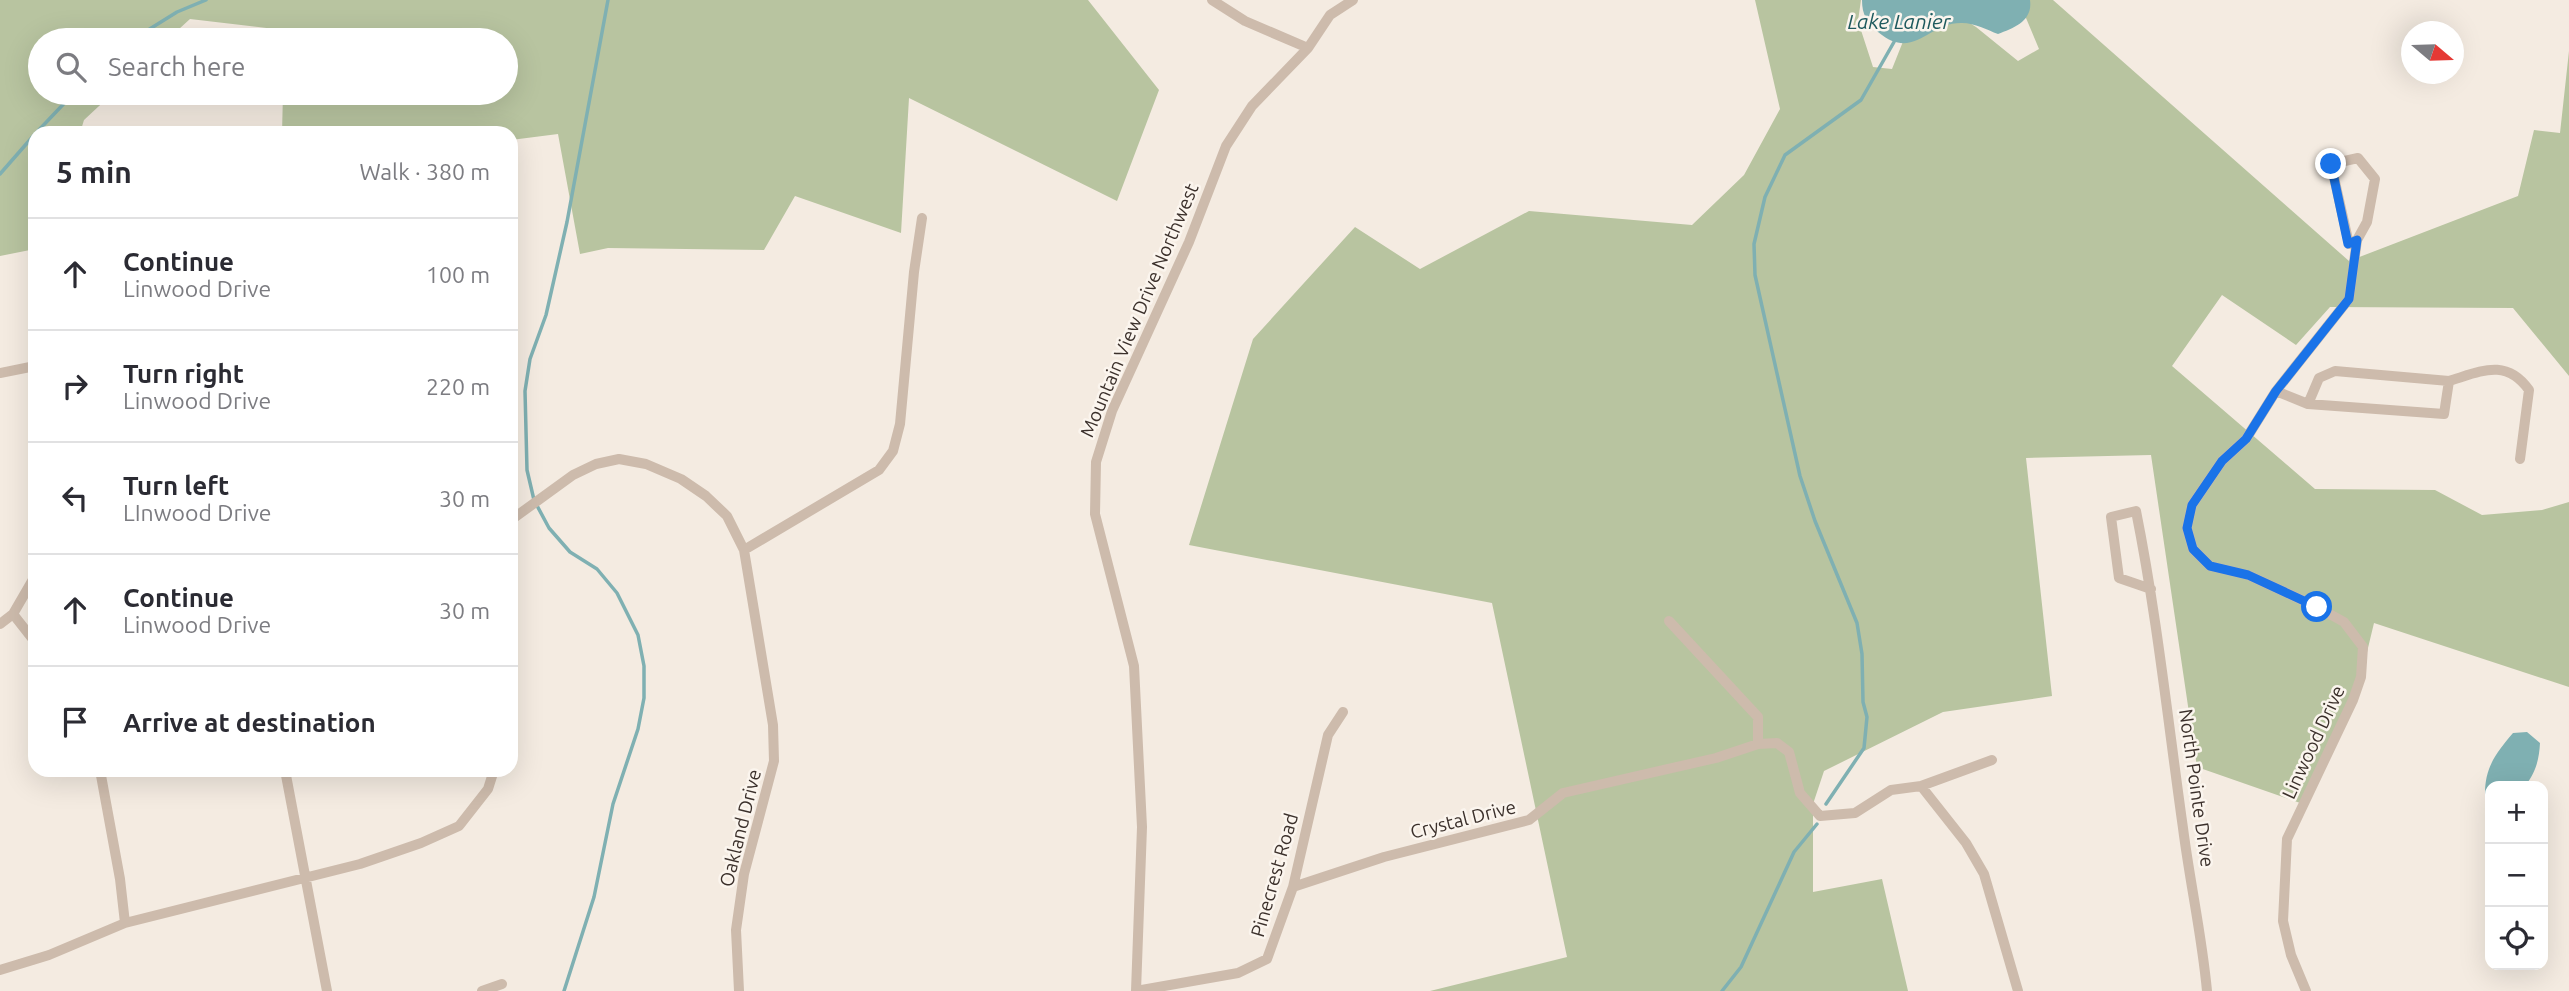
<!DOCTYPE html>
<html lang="en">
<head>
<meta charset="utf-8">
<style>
	:root { --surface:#fff; --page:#f7f7f7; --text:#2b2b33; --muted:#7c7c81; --line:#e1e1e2 }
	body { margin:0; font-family:Ubuntu,sans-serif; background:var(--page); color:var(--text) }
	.controls { position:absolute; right:21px; bottom:21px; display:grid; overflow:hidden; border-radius:14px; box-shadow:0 7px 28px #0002 }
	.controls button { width:63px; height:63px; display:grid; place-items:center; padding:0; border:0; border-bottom:2px solid var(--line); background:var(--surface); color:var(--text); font:35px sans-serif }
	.compass { position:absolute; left:2401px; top:21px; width:63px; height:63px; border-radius:50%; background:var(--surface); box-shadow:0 7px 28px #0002; rotate:109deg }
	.stop { position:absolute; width:21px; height:21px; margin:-16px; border:5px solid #1a73e8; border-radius:50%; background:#fff }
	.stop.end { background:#1a73e8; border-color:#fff; box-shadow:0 2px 7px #0008 }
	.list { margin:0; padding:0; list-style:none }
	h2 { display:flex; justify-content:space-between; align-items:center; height:91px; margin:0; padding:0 28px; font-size:30px }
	h2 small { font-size:23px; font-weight:400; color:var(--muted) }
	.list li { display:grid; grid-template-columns:46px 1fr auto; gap:21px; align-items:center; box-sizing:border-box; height:112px; padding:0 28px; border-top:2px solid var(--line) }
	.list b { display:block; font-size:26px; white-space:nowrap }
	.list p { margin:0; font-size:23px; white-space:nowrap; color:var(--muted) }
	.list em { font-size:23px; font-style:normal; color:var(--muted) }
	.icon { flex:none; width:38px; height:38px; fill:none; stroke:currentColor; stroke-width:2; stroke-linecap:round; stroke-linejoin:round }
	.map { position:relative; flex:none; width:2569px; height:991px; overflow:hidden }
	.search { position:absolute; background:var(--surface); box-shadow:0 7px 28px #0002; left:28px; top:28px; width:490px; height:77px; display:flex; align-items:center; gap:18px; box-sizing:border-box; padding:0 24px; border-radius:38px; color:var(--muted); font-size:26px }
	.panel { position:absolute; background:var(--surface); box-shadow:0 7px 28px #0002; left:28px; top:126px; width:490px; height:651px; border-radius:21px }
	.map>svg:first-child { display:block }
	.green { fill:#b8c4a0 }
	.water { fill:#7fb0b2 }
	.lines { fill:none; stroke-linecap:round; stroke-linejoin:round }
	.stream { stroke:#7fb0b2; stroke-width:3.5 }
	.street { stroke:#cdbbac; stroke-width:10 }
	.route { stroke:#1a73e8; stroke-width:9 }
	.labels { text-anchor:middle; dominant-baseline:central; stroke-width:5; stroke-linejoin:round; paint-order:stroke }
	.street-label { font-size:19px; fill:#3b302b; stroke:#fbf5ee }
	.water-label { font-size:21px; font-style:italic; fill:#1f5a5e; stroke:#fbf5ee }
</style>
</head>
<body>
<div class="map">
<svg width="2569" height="991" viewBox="0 0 2569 991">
	<rect width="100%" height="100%" fill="#f4ebe1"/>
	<path class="green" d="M 0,0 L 1088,0 L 1159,90 L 1117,201 L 909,98 L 901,233 L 795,196 L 764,250 L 608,248 L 580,254 L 558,134 L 511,140 L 511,133 L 282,133 L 283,93 L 506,93 L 506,40 L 283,40 L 283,30 L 190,19 L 167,40 L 40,40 L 40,93 L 113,93 L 84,120 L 80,133 L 35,133 L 35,249 L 0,256 Z
		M 1755,0 L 1861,0 L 1858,21 L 1873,67 L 1892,69 L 1910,24 L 1943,6 L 1976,27 L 2018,61 L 2039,49 L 2026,18 L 2010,0 L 2053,0 L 2349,261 L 2518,196 L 2534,130 L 2560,133 L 2569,51 L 2569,376 L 2513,308 L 2330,307 L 2296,345 L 2222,295 L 2172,366 L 2315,489 L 2435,490 L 2482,515 L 2542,510 L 2569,502 L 2569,687 L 2374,623 L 2361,677 L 2303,804 L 2197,767 L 2151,455 L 2026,458 L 2052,696 L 1943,712 L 1824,771 L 1813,804 L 1813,892 L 1882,879 L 1908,991 L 1430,991 L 1567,957 L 1492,603 L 1189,545 L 1253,339 L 1355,227 L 1420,269 L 1529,211 L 1692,225 L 1744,175 L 1780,109 Z"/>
	<path class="water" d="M 1862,0 L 2030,0 C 2033,21 2014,28 1998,34 C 1987,30 1975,23 1962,23 C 1928,22 1914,62 1878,32 C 1867,22 1862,15 1862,0 Z
		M 2527,732 L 2540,743 C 2539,760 2536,772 2525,786 L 2490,786 L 2490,799 L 2485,794 C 2485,767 2496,753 2513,733 Z"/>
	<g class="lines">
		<path class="stream" d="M 132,40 L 177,12 L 206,0
			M 36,133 L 74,93
			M 0,174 L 35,134
			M 1826,804 L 1864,748 L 1867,717 L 1863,702 L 1862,654 L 1857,623 L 1815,521 L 1800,476 L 1755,275 L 1754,244 L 1765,197 L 1785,155 L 1861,100 L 1894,42
			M 564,991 L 594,897 L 613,804 L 638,729 L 644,698 L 644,666 L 638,635 L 617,593 L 597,569 L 570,552 L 549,528 L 534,500 L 527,470 L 525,391 L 530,359 L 546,315 L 567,222 L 608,0
			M 1722,991 L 1741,967 L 1794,852 L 1817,824"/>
		<path class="street" d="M 1212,0 L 1245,21 L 1308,48
			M 0,373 L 35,366
			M 2449,381 C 2482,371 2506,358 2529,390 L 2520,459
			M 2276,391 L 2308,404 L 2444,414 L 2449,381 L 2335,371 L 2319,378 L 2308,404
			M 511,520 L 573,475 L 596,464 L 619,459 L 646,464 L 681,479 L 706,496 L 727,516 L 744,550 L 773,725 L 774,761 L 744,874 L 736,930 L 739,991
			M 744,550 L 879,470 L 893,451 L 900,424 L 914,272 L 922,218
			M 2151,589 L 2119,578 L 2111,517 L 2136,511 C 2157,616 2168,722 2183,828 C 2190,883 2202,936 2207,991
			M 13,614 L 35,642
			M 1669,621 L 1758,717 L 1758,744
			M 0,624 L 13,614 L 35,576
			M 100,770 L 120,879 L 125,923
			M 285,770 L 327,991
			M 1921,786 L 1966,843 L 1984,874 L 2018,991
			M 1293,887 L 1384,857 L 1529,820 L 1563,793 L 1716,758 L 1758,744 L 1777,743 L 1789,752 L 1800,793 L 1820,816 L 1855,813 L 1891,790 L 1921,786 L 1992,760
			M 0,970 L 49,955 L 125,923 L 360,864 L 421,843 L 459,826 L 488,789 L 494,770
			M 482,991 L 502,984
			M 1136,991 L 1142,827 L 1134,666 L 1095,514 L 1096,462 L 1112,411 L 1189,242 L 1226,146 L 1252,106 L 1308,48 L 1330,15 L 1353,0
			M 1136,991 L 1238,973 L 1267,959 L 1293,887 L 1328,735 L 1343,712
			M 2306,991 L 2291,955 L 2283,921 L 2287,839 L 2353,700 L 2361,677 L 2363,647 L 2344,622 L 2317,607 L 2248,575 L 2210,566 L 2193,549 L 2187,528 L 2192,505 L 2222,461 L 2246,439 L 2276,391 L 2349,299 L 2357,240 L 2367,222 L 2375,179 L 2358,158 L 2331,164 L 2349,244 L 2357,240"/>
	</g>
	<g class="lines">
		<path class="route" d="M 2317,607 L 2248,575 L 2210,566 L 2193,549 L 2187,528 L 2192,505 L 2222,461 L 2246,439 L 2276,391 L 2349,299 L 2357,240 L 2348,244 L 2331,164"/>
	</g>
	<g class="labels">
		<g class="street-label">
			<text transform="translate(1139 310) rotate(-67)">Mountain View Drive Northwest</text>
			<text transform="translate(2313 742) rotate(-65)">Linwood Drive</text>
			<text transform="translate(2197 788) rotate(82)">North Pointe Drive</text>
			<text transform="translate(1463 819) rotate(-14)">Crystal Drive</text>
			<text transform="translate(740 828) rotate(-76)">Oakland Drive</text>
			<text transform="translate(1274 875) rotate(-74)">Pinecrest Road</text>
		</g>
		<g class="water-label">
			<text x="1899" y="21">Lake Lanier</text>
		</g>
	</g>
</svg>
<div class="controls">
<button>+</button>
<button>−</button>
<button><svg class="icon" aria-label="locate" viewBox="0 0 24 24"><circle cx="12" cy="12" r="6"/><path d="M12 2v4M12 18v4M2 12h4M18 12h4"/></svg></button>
</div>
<svg class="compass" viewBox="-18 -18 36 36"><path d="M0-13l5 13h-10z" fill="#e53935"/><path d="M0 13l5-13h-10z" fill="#7c7c81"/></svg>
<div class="stop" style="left:2317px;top:607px"></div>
<div class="stop end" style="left:2331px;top:164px"></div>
<div class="search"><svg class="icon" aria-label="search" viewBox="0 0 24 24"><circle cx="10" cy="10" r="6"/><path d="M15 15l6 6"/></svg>Search here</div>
<section class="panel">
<h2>5 min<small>Walk · 380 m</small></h2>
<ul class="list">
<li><svg class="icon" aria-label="ahead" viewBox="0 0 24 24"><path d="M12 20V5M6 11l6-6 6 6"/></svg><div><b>Continue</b><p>Linwood Drive</p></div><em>100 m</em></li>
<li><svg class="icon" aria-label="right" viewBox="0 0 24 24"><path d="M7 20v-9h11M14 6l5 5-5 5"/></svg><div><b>Turn right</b><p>Linwood Drive</p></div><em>220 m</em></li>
<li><svg class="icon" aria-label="left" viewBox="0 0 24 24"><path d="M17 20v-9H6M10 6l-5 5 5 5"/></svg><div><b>Turn left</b><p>LInwood Drive</p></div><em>30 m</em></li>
<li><svg class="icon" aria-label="ahead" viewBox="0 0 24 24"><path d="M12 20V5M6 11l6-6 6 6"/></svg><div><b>Continue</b><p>Linwood Drive</p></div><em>30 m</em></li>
<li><svg class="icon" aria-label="arrive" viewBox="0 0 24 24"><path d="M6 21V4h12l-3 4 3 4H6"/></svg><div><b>Arrive at destination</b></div></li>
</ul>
</section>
</div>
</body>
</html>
